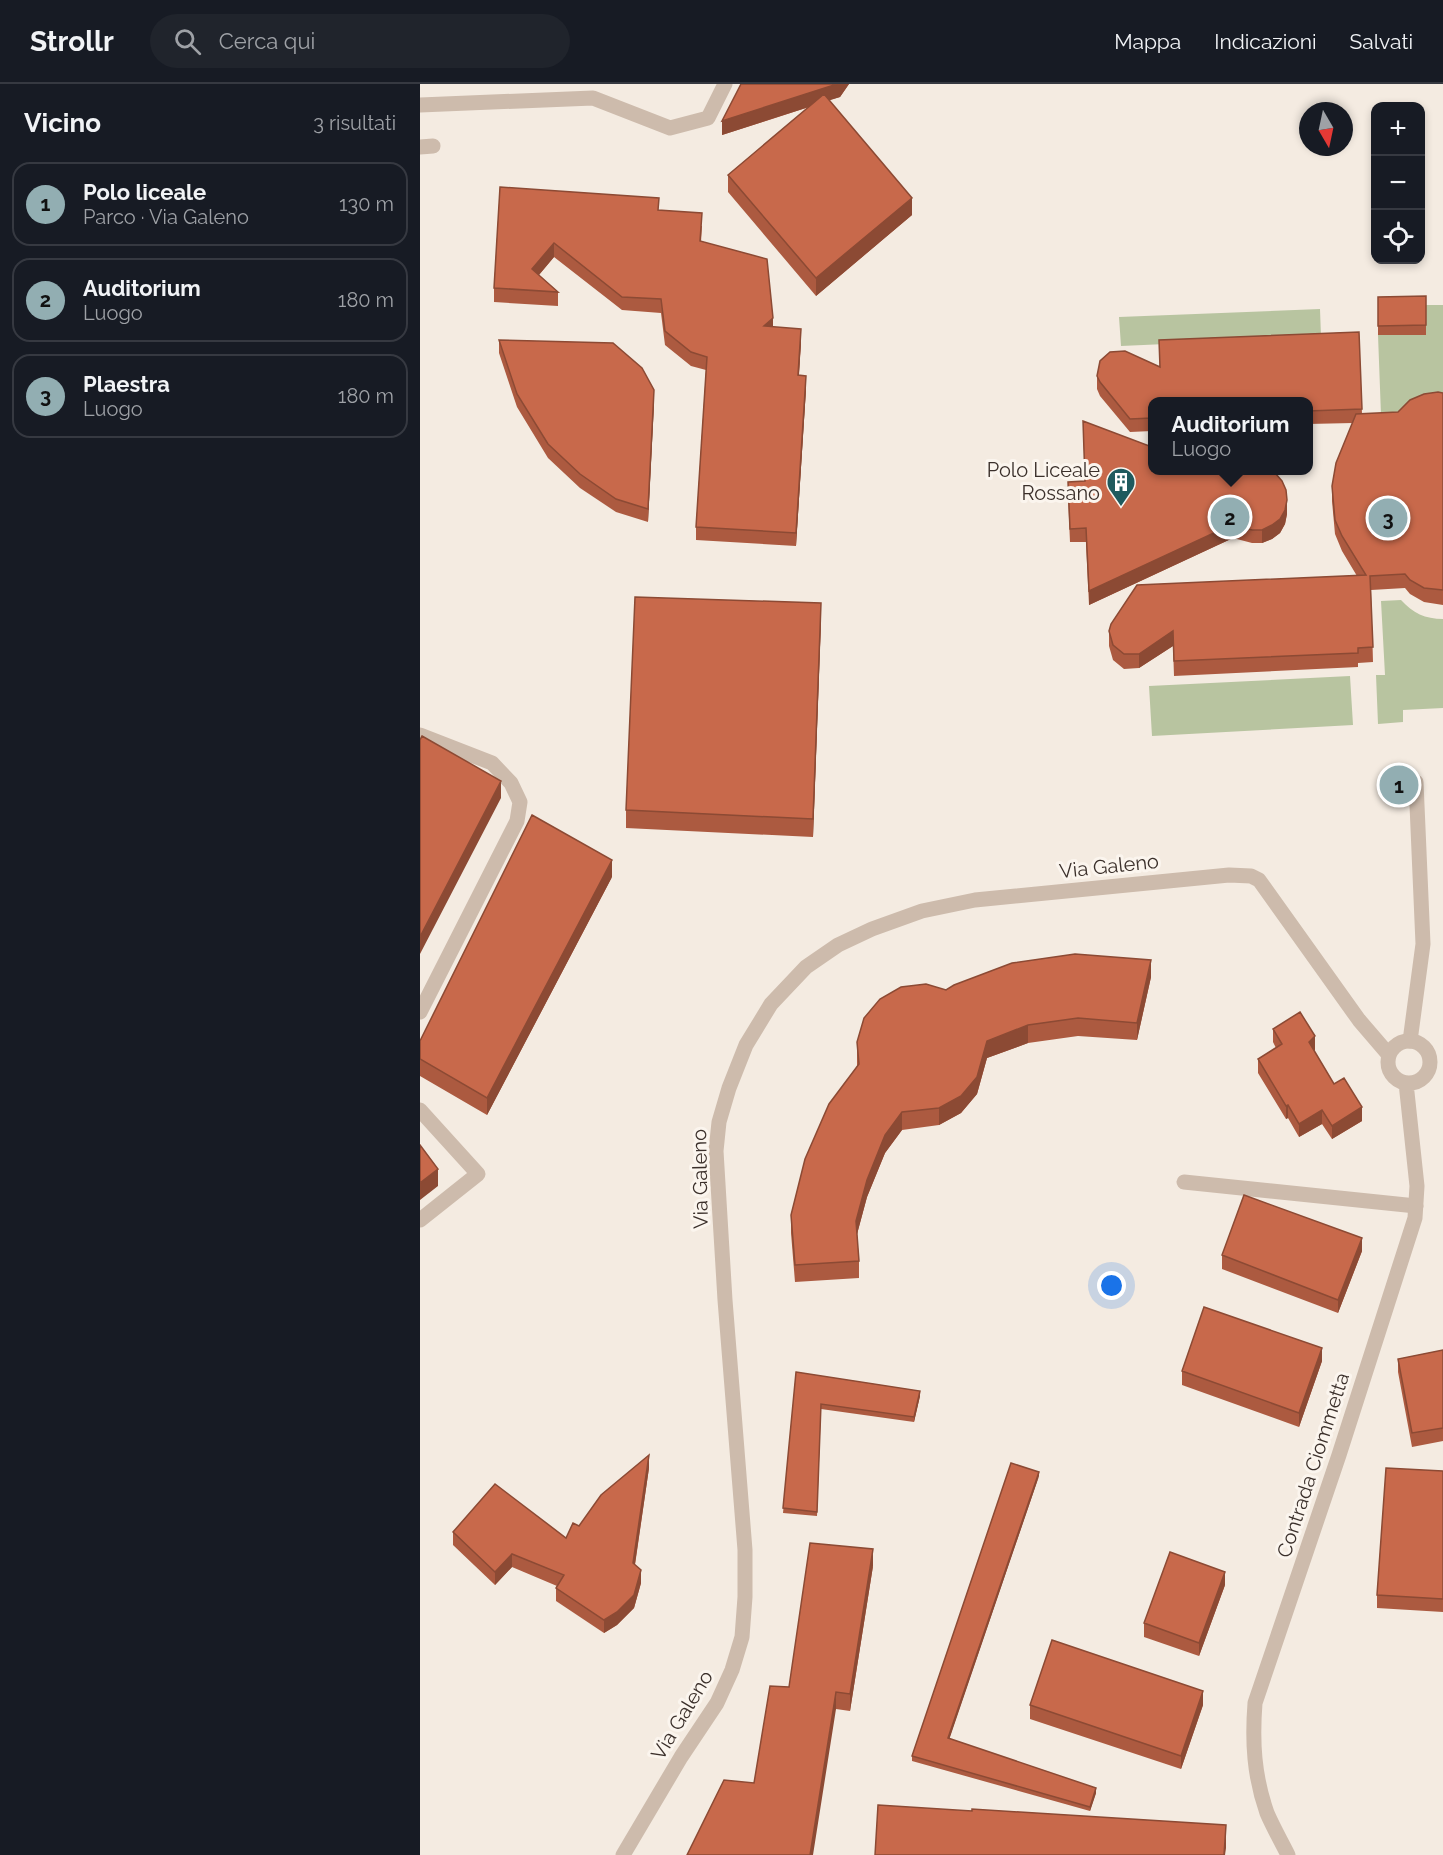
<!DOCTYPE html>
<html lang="it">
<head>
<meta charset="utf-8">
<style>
	:root { --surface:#171b24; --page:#20242c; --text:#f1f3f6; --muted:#9ea1a6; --line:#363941; --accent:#92aeb2 }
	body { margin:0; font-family:Raleway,sans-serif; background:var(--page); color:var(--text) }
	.controls { position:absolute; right:18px; top:18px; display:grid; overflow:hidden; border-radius:12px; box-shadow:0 3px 9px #0003 }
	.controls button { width:54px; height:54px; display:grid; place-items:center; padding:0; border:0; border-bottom:2px solid var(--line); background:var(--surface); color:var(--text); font:30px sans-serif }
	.compass { position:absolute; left:879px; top:18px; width:54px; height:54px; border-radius:50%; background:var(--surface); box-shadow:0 3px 9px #0003; rotate:171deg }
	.you { position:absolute; left:692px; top:1202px; width:21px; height:21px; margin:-15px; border:4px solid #fff; border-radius:50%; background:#1a73e8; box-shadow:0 0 0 9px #1a73e833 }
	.badge { display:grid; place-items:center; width:39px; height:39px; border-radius:50%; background:var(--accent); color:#111; font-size:20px; font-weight:700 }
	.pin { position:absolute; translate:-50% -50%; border:3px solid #fff; box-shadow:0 2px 6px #0006 }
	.popup { position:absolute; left:728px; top:313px; width:165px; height:78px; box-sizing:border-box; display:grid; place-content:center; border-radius:12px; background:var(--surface); filter:drop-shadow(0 2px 4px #0005); font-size:20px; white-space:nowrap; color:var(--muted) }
	.popup b { font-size:22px; color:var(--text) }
	.popup::after { content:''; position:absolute; left:50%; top:100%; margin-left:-12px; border:12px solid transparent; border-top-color:var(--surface) }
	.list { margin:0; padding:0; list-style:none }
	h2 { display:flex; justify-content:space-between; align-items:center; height:78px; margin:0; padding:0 24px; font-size:26px }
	h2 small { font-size:20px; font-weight:400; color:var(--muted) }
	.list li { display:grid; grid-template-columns:39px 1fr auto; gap:18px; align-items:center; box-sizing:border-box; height:84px; margin:0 12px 12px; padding:0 12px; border:2px solid var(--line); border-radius:18px }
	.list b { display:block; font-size:22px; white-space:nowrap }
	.list p { margin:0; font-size:20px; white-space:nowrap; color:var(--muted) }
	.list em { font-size:20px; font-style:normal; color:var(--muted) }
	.icon { flex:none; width:33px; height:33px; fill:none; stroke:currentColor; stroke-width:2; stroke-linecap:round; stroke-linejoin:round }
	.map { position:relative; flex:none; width:1023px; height:1771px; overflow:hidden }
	header { display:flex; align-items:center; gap:36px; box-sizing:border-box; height:84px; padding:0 30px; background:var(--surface); border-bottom:2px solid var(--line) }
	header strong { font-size:28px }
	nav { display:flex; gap:33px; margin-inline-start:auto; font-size:21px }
	.search { width:420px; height:54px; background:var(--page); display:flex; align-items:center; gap:15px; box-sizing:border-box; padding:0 21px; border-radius:33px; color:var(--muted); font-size:22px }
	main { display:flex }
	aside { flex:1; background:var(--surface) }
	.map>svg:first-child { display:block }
	.green { fill:#b8c4a0 }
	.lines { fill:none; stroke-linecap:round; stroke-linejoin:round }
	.lane { stroke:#cdbbac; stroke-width:15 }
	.street { stroke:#cdbbac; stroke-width:15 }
	.wall { fill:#ac5a40 }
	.shaded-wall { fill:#8c4a34 }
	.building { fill:#c8694b; stroke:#8c4a34; stroke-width:1.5 }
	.labels { text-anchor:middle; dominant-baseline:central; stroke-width:6; stroke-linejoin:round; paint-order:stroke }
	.poi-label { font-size:20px; fill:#3b302b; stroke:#fbf5ee; text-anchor:end }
	.street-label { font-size:20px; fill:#3b302b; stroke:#fbf5ee }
</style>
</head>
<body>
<header>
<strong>Strollr</strong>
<div class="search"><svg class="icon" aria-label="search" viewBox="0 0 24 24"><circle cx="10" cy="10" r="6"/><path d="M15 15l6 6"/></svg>Cerca qui</div>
<nav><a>Mappa</a><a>Indicazioni</a><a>Salvati</a></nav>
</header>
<main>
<aside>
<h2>Vicino<small>3 risultati</small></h2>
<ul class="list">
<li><span class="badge">1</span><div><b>Polo liceale</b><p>Parco · Via Galeno</p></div><em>130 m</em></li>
<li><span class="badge">2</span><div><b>Auditorium</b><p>Luogo</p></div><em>180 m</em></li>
<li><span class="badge">3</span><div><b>Plaestra</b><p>Luogo</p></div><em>180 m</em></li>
</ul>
</aside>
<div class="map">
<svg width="1023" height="1771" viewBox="0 0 1023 1771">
	<rect width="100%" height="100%" fill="#f4ebe1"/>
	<path class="green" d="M 1006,221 L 1023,221 L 1023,313 L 995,318 L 972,331 L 961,331 L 958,251 L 1006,251 Z
		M 900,225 L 901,253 L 701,262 L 699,233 Z
		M 981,516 C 993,529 1005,535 1023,535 L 1023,624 L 983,626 L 983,638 L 958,640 L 956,591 L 965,591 L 961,517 Z
		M 930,592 L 933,641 L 732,652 L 729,602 Z"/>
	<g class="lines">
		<path class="lane" d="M 0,21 L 173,14 L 250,44 L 288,34 L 305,0
			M 0,63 L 13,62
			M 990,957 L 1003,860 L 996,698
			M 764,1098 L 996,1122"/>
		<path class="street" d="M 0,651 L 72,679 L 91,699 L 100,718 L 97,737 L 0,928
			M968 978a21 21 0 1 1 42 0a21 21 0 1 1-42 0Z
			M 0,1026 L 58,1090 L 0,1136
			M 203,1771 L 261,1673 L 297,1619 L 312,1586 L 322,1553 L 325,1513 L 325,1466 L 305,1216 L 296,1067 L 299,1038 L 309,1004 L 326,961 L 351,920 L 386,883 L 418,861 L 452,845 L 502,827 L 555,816 L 809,791 L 831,792 L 839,796 L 939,936 L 969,971
			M 868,1771 C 861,1757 853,1743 847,1729 C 834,1692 832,1658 835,1619 L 919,1371 L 995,1134 L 997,1102 L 986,999"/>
	</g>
	<path class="wall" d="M 321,0 L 429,0 L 420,13 L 409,16 L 492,131 L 396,212 L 308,108 L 308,91 L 389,23 L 302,51 Z
		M 80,103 L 239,126 L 282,142 L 281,158 L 353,243 L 381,258 L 379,291 L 386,305 L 376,462 L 276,456 L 276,443 L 286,286 L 271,282 L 245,261 L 241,229 L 202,226 L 134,173 L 119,191 L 138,208 L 138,222 L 74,218 L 74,204 Z
		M 1006,212 L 1006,251 L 958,251 L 958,213 Z
		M 939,248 L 942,330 L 978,328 L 1023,309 L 1023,521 L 1004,518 L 990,510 L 985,504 L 951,506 L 953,578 L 938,579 L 938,583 L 754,592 L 753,562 L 719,584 L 704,585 L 693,576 L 689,562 L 689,547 L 937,492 L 922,467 L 915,450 L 912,417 L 912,402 L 933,339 L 888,340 L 888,318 L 732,318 L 732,347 L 710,348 L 680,312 L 677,305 L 677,292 L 740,283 L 739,256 Z
		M 79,256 L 234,319 L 228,438 L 196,428 L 160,404 L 128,374 L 97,323 L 79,269 Z
		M 663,337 L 867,430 L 865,440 L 860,449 L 852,455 L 842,459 L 832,459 L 813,454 L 669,521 L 666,458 L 650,458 L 648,412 L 648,398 L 665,398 Z
		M 401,536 L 393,753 L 206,744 L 206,726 Z
		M 192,793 L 67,1031 L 0,992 L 0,957 Z
		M 731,893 L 717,956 L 658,952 L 608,959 L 567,974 L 557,1010 L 541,1029 L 519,1041 L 482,1046 L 465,1069 L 447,1113 L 437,1150 L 439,1177 L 439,1194 L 375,1198 L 371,1149 L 371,1131 L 437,982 L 437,958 L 526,906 Z
		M 853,945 L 895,966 L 894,967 L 914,1000 L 942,1037 L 912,1055 L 902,1040 L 879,1053 L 868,1034 L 866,1035 L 838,989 L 838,975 L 856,964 L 853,958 Z
		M 942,1167 L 918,1229 L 802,1185 L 802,1171 Z
		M 1023,1266 L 1023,1357 L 992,1363 L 978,1288 L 978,1275 Z
		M 902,1277 L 879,1343 L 762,1301 L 762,1287 Z
		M 376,1288 L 500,1312 L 494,1338 L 401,1325 L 397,1432 L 363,1429 Z
		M 229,1384 L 215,1481 L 221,1499 L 214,1524 L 197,1541 L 184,1549 L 136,1517 L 136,1504 L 137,1502 L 92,1483 L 75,1501 L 33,1461 L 33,1448 L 146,1454 Z
		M 1023,1387 L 1023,1528 L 957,1524 L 957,1511 Z
		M 619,1392 L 529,1655 L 676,1709 L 670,1727 L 492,1677 L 492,1672 Z
		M 453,1482 L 430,1627 L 416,1625 L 334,1699 L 369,1603 Z
		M 805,1501 L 779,1572 L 724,1553 L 724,1539 Z
		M 610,1621 L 783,1621 L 761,1685 L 610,1635 Z"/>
	<path class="shaded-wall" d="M 417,0 L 429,0 L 420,13 L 302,51 L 302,37 Z
		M 492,114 L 492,131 L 396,212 L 396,194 Z
		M 134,159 L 134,173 L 112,199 L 112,185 Z
		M 353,234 L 353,248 L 344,242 Z
		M 381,245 L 381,258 L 378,304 L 378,291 Z
		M 386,292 L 386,305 L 376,462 L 376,449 Z
		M 234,306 L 234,319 L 228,438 L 228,425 Z
		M 867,416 L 867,430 L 865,440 L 860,449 L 852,455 L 842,459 L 842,446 Z
		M 813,440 L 813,454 L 669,521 L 669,507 Z
		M 401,519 L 401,536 L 393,753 L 393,735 Z
		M 753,547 L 753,562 L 719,584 L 719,570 Z
		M 81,697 L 81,714 L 0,870 L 0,853 Z
		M 192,776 L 192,793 L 67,1031 L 67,1014 Z
		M 731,876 L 731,893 L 717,956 L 717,939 Z
		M 608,941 L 608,959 L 567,974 L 557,1010 L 541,1029 L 519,1041 L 519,1024 L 567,957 Z
		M 895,952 L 895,966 L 889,972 L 889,958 Z
		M 868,1021 L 868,1034 L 866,1035 L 866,1022 Z
		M 942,1023 L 942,1037 L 912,1055 L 912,1042 Z
		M 902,1026 L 902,1040 L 879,1053 L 879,1040 Z
		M 482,1028 L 482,1046 L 465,1069 L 447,1113 L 436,1154 L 436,1137 L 447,1096 L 465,1051 Z
		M 18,1085 L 18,1102 L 0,1116 L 0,1099 Z
		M 942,1154 L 942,1167 L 918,1229 L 918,1216 Z
		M 902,1264 L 902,1277 L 879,1343 L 879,1329 Z
		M 500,1307 L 500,1312 L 494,1338 L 494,1333 Z
		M 229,1371 L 229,1384 L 213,1493 L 213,1479 Z
		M 619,1388 L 619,1392 L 528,1659 L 528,1654 Z
		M 453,1465 L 453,1482 L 430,1627 L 430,1610 Z
		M 92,1470 L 92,1483 L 75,1501 L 75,1488 Z
		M 221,1486 L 221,1499 L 214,1524 L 197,1541 L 184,1549 L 184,1536 Z
		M 805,1488 L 805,1501 L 779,1572 L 779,1559 Z
		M 783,1607 L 783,1621 L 761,1685 L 761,1672 Z
		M 416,1608 L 416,1625 L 393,1771 L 390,1771 Z
		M 676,1704 L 676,1709 L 670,1727 L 670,1723 Z
		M 806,1741 L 806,1764 L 805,1771 L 804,1771 Z"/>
	<path class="building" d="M 321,0 L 417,0 L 302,37 Z
		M 404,10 L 492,114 L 396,194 L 308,91 Z
		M 80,103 L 239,114 L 238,126 L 282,129 L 280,157 L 347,175 L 353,234 L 344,242 L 381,245 L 378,291 L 386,292 L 376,449 L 276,443 L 287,273 L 271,268 L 245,247 L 241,215 L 202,213 L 134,159 L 112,185 L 138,208 L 74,204 Z
		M 1006,212 L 1006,241 L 958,242 L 958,213 Z
		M 939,248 L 942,325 L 888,327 L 888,318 L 732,318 L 732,334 L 710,335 L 680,298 L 677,292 L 680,277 L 690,268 L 705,267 L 740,283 L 739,256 Z
		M 79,256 L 193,259 L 222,284 L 234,306 L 228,425 L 196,415 L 160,390 L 128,360 L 97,310 Z
		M 1018,308 L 1023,309 L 1023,506 L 1004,504 L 990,496 L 985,490 L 950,492 L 953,563 L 938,564 L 938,569 L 754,577 L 753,547 L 719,570 L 704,570 L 693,561 L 689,547 L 691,540 L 717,501 L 946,491 L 922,452 L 915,436 L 912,402 L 916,379 L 936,330 L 978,328 L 990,316 L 1004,310 Z
		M 663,337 L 732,363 L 732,387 L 797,387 L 812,392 L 822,387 L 849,387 L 855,389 L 862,397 L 866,406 L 867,416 L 865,426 L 860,435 L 852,441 L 842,446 L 832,446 L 813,440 L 669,507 L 666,444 L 650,445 L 648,398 L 665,397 Z
		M 215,513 L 401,519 L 393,735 L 206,726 Z
		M 2,652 L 81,697 L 0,853 L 0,656 Z
		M 112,731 L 192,776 L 67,1014 L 0,975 L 0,957 Z
		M 655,870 L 731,876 L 717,939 L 658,934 L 608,941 L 567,957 L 557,993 L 541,1012 L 519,1024 L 482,1028 L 465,1051 L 447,1096 L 436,1137 L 439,1177 L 375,1181 L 371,1131 L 385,1075 L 409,1020 L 439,980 L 437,958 L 444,934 L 460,915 L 481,903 L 506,900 L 526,906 L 534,901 L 592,879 Z
		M 880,928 L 895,952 L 889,958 L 914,1000 L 924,994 L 942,1023 L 912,1042 L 902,1026 L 879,1040 L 868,1021 L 866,1022 L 838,975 L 862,960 L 853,945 Z
		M 0,1061 L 18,1085 L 0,1099 Z
		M 824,1111 L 942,1154 L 918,1216 L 802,1171 Z
		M 784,1223 L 902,1264 L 879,1329 L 762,1287 Z
		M 1023,1266 L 1023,1344 L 992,1349 L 978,1275 Z
		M 376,1288 L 500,1307 L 494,1333 L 401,1320 L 397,1428 L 363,1424 Z
		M 229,1371 L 213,1479 L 221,1486 L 214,1511 L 197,1528 L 184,1536 L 136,1504 L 144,1491 L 92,1470 L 75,1488 L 33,1448 L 75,1400 L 146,1454 L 153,1439 L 159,1442 L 181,1411 Z
		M 591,1379 L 619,1388 L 528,1654 L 676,1704 L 670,1723 L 492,1672 Z
		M 966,1384 L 1023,1387 L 1023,1515 L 957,1511 Z
		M 390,1459 L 453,1465 L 430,1610 L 416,1608 L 390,1771 L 267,1771 L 304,1696 L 334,1699 L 350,1602 L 369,1603 Z
		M 750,1468 L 805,1488 L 779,1559 L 724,1539 Z
		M 632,1556 L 783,1607 L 761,1672 L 610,1621 Z
		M 458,1721 L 552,1727 L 552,1725 L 806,1741 L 804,1771 L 455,1771 Z"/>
	<defs>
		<g id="building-pin" transform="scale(1.5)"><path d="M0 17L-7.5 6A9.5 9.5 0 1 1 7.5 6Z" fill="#1f5a5e" stroke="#fbf5ee"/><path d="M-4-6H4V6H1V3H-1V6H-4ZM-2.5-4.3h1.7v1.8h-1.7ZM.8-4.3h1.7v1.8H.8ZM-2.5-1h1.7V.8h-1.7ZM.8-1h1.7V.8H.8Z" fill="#fff"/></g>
	</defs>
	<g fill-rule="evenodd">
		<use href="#building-pin" x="701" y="398"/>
	</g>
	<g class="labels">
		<g class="poi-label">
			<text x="680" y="386">Polo Liceale<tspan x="680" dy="23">Rossano</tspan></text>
		</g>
		<g class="street-label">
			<text transform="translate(689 782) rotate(-6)">Via Galeno</text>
			<text transform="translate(280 1095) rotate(-91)">Via Galeno</text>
			<text transform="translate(893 1381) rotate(-72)">Contrada Ciommetta</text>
			<text transform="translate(262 1631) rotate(-59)">Via Galeno</text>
		</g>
	</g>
</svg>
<div class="controls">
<button>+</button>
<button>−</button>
<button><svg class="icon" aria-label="locate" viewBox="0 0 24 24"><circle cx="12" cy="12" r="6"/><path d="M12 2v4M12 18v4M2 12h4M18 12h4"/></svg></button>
</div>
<svg class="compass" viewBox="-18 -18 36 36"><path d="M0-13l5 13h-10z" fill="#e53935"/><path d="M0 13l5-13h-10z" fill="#9ea1a6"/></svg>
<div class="you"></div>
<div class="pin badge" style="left:979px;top:701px">1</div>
<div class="pin badge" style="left:810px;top:433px">2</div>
<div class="popup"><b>Auditorium</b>Luogo</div>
<div class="pin badge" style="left:968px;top:434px">3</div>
</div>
</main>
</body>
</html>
